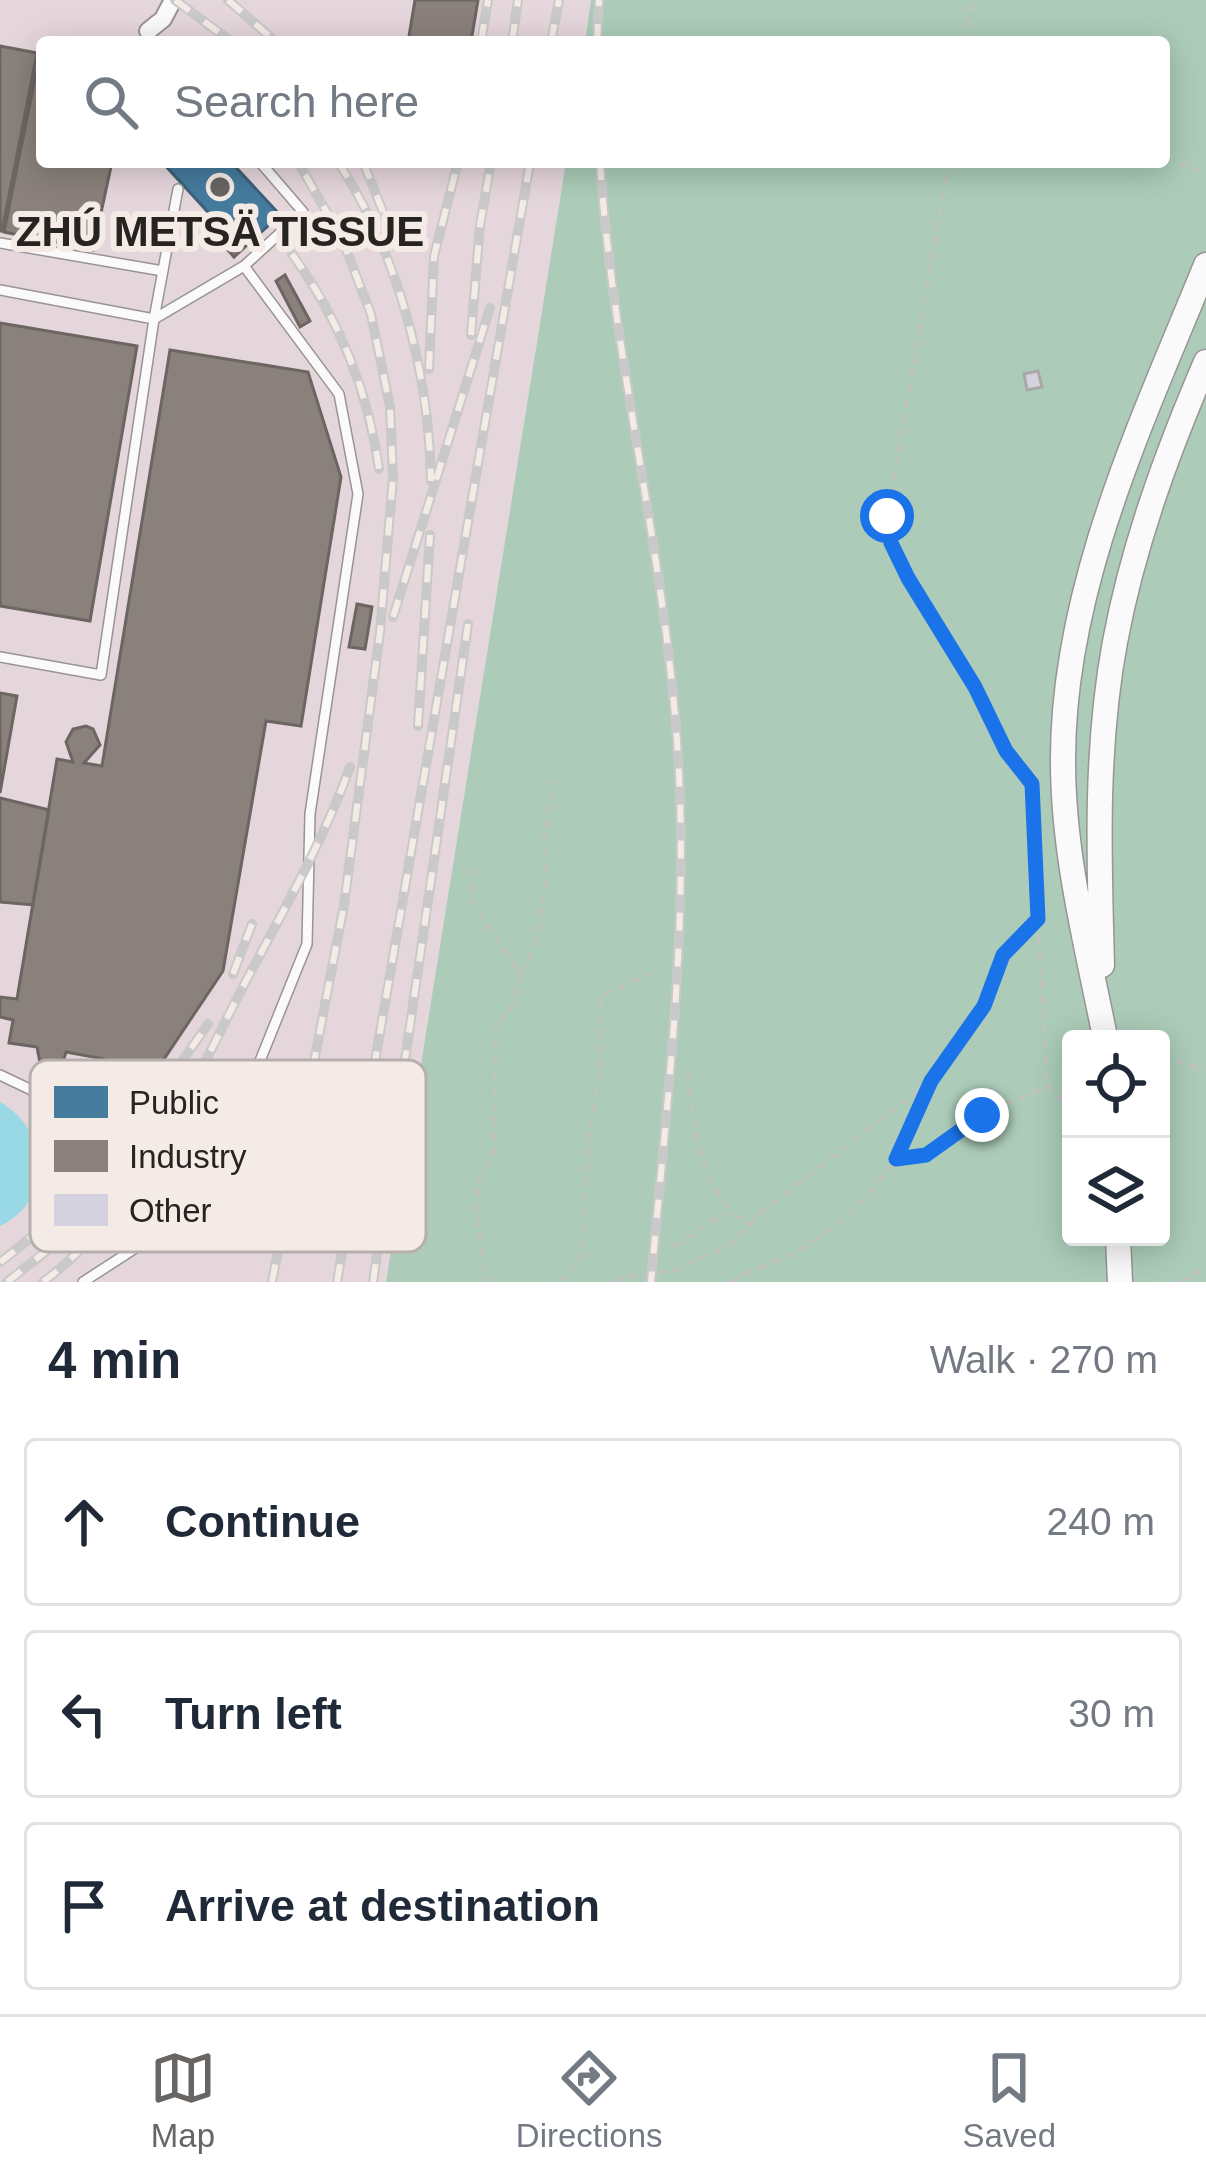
<!DOCTYPE html>
<html lang="en">
<head>
<meta charset="utf-8">
<style>
	:root { --surface:#fff; --page:#f6f6f7; --text:#1f2937; --muted:#747a83; --line:#e0e1e3; --accent:#686563 }
	body { margin:0; font-family:Arial,sans-serif; background:var(--page); color:var(--text) }
	.controls { position:absolute; right:36px; bottom:36px; display:grid; overflow:hidden; border-radius:12px; box-shadow:0 6px 30px #0003 }
	.controls button { width:108px; height:108px; display:grid; place-items:center; padding:0; border:0; border-bottom:3px solid var(--line); background:var(--surface); color:var(--text); font:60px sans-serif }
	.stop { position:absolute; width:36px; height:36px; margin:-27px; border:9px solid #1a73e8; border-radius:50%; background:#fff }
	.stop.end { background:#1a73e8; border-color:#fff; box-shadow:0 3px 12px #0008 }
	.list { margin:0; padding:0; list-style:none }
	h2 { display:flex; justify-content:space-between; align-items:center; height:156px; margin:0; padding:0 48px; font-size:51px }
	h2 small { font-size:39px; font-weight:400; color:var(--muted) }
	.list li { display:grid; grid-template-columns:78px 1fr auto; gap:36px; align-items:center; box-sizing:border-box; height:168px; margin:0 24px 24px; padding:0 24px; border:3px solid var(--line); border-radius:12px }
	.list b { display:block; font-size:45px; white-space:nowrap }
	.list em { font-size:39px; font-style:normal; color:var(--muted) }
	.icon { flex:none; width:66px; height:66px; fill:none; stroke:currentColor; stroke-width:2; stroke-linecap:round; stroke-linejoin:round }
	.map { position:relative; flex:none; width:1206px; height:1282px; overflow:hidden }
	.search { position:absolute; background:var(--surface); box-shadow:0 6px 30px #0003; left:36px; right:36px; top:36px; height:132px; display:flex; align-items:center; gap:30px; box-sizing:border-box; padding:0 42px; border-radius:12px; color:var(--muted); font-size:45px }
	.sheet { height:732px; background:var(--surface) }
	nav { display:flex; justify-content:space-around; align-items:center; box-sizing:border-box; height:168px; border-top:3px solid var(--line); background:var(--surface); font-size:33px; color:var(--muted) }
	nav a { display:grid; justify-items:center; gap:6px }
	nav .on { color:var(--accent) }
	.map>svg:first-child { display:block }
	.industrial { fill:#e5d6dc }
	.green { fill:#acccb9; fill-rule:evenodd }
	.water { fill:#98d9e5 }
	.public { fill:#457b9d; stroke:#3c6178; stroke-width:3 }
	.industry { fill:#8a817c; stroke:#6c6561; stroke-width:3 }
	.building { fill:#d4d2de; stroke:#a9a7a7; stroke-width:3 }
	.lines { fill:none; stroke-linecap:round; stroke-linejoin:round }
	.lane-casing { stroke:#989493; stroke-width:12 }
	.street-casing { stroke:#989493; stroke-width:20 }
	.secondary-casing { stroke:#989493; stroke-width:27 }
	.path { stroke:#c3c1c1; stroke-width:3; stroke-dasharray:9 6; stroke-linecap:butt }
	.lane { stroke:#fbfafa; stroke-width:9 }
	.street { stroke:#fbfafa; stroke-width:16 }
	.secondary { stroke:#fbfafa; stroke-width:24 }
	.rail-casing { stroke:#cac9c9; stroke-width:10 }
	.rail { stroke:#f4ebe7; stroke-width:6; stroke-dasharray:18; stroke-linecap:butt }
	.route { stroke:#1a73e8; stroke-width:15 }
	.poi-dot { fill:#686563; stroke:#f4ebe7; stroke-width:4.5 }
	.labels { text-anchor:middle; dominant-baseline:central; stroke-width:12; stroke-linejoin:round; paint-order:stroke }
	.poi-label { font-size:42px; font-weight:bold; fill:#262321; stroke:#f4ebe7 }
	.key { fill:#f4ebe7; stroke:#b6afac; stroke-width:3 }
	.key-label { font-size:33px; fill:#262321 }
</style>
</head>
<body>
<div class="map">
<svg width="1206" height="1282" viewBox="0 0 1206 1282">
	<rect width="100%" height="100%" fill="#e4dfdd"/>
	<path class="industrial" d="M 0,0 L 591,0 L 585,42 L 42,42 L 42,162 L 566,162 L 386,1282 L 0,1282 Z"/>
	<path class="green" d="M 591,0 L 1206,0 L 1206,1282 L 386,1282 L 566,162 L 1164,162 L 1164,42 L 585,42 ZM 1071,1039 L 1161,1039 L 1161,1237 L 1071,1237 Z"/>
	<path class="water" d="M 0,1102 C 49,1130 55,1200 0,1226 Z"/>
	<path class="public" d="M 162,162 L 231,162 L 280,215 L 257,236 L 243,222 L 229,235 Z"/>
	<path class="industry" d="M 415,0 L 478,0 L 471,42 L 408,42 Z
		M 0,46 L 37,53 L 2,231 L 0,231 Z
		M 40,54 L 42,162 L 112,162 L 93,250 L 4,232 Z
		M 243,222 L 257,236 L 234,257 L 220,241 Z
		M 285,275 L 310,321 L 300,327 L 276,281 Z
		M 0,323 L 137,346 L 90,621 L 0,606 Z
		M 170,350 L 308,372 L 341,477 L 301,726 L 266,721 L 223,971 L 158,1068 L 132,1064 L 131,1070 L 107,1075 L 104,1059 L 66,1052 L 64,1059 L 40,1063 L 37,1047 L 9,1043 L 13,1020 L 0,1017 L 0,997 L 17,999 L 57,759 L 73,762 L 66,742 L 73,729 L 86,726 L 93,729 L 100,745 L 84,763 L 102,766 Z
		M 357,604 L 372,607 L 365,649 L 349,647 Z
		M 0,693 L 17,696 L 0,793 Z
		M 0,798 L 49,810 L 33,905 L 0,902 Z"/>
	<path class="building" d="M 1038,371 L 1042,387 L 1027,390 L 1024,374 Z"/>
	<g class="lines">
		<g class="lane-casing">
			<path id="lane" d="M 178,189 L 154,319 L 244,266 L 303,212 L 260,162
				M 0,243 L 163,271
				M 0,290 L 154,319 L 101,675 L 0,657
				M 0,1075 L 80,1113 L 145,1243
				M 83,1282 L 202,1205 L 307,944 L 310,814 L 358,494 L 339,394 L 244,266"/>
		</g>
		<g class="street-casing">
			<path id="street" d="M 148,31 L 163,19 L 173,0"/>
		</g>
		<g class="secondary-casing">
			<path id="secondary" d="M 1102,965 C 1099,857 1095,749 1115,642 C 1133,545 1167,453 1206,362
				M 1104,1032 C 1086,943 1063,853 1063,762 C 1062,589 1142,422 1206,265
				M 1118,1237 L 1120,1282"/>
		</g>
		<path class="path" d="M 967,42 L 972,0
			M 1164,157 L 1206,174
			M 949,162 L 887,516 C 896,578 943,631 973,684 C 993,720 1006,761 1038,788
			M 469,868 L 472,900 L 520,974 L 514,1003 L 496,1027 L 494,1153 L 480,1176 L 476,1211 L 487,1282
			M 1038,920 L 1047,1086 L 1071,1110
			M 521,973 L 535,949 L 547,874 L 544,835 L 555,780
			M 1127,1029 L 1139,1039
			M 1161,1057 L 1206,1070
			M 688,1073 C 695,1130 698,1190 749,1225
			M 900,1158 L 926,1155 L 982,1115 L 1045,1087
			M 673,1247 L 727,1212
			M 559,1282 L 581,1261 L 589,1138 L 602,1059 L 601,996 L 649,974
			M 615,1282 L 622,1277 L 674,1271 L 731,1244 L 763,1211 L 931,1081 L 984,1007 L 1003,955 L 1038,918 L 1032,785
			M 731,1282 C 752,1268 778,1263 799,1250 C 874,1204 897,1164 929,1084
			M 1181,1282 L 1206,1267"/>
		<use href="#lane" class="lane"/>
		<use href="#street" class="street"/>
		<use href="#secondary" class="secondary"/>
		<g class="rail-casing">
			<path id="rail" d="M 175,0 L 232,42
				M 228,0 L 276,42
				M 481,42 L 488,0
				M 512,42 L 518,0
				M 551,42 L 559,0
				M 597,42 L 599,0
				M 338,162 C 398,254 429,371 431,481
				M 363,162 L 392,234
				M 600,162 C 613,362 666,557 678,756 C 689,932 666,1108 651,1282
				M 292,254 C 339,319 368,390 379,469
				M 471,335 L 480,225 L 491,162
				M 429,369 L 434,256 L 458,162
				M 393,617 L 490,308
				M 418,726 L 430,535
				M 233,974 L 252,924
				M 0,1262 C 87,1198 147,1112 208,1024
				M 7,1282 L 54,1245 L 117,1177
				M 43,1282 C 143,1207 190,1088 246,981 C 283,911 323,842 350,767
				M 272,1282 L 344,905 L 380,632 L 393,477 L 390,407 L 371,314 L 342,239 L 298,162
				M 337,1282 L 530,162
				M 373,1282 L 468,624"/>
		</g>
		<use href="#rail" class="rail"/>
	</g>
	<g class="lines">
		<path class="route" d="M 887,516 L 891,543 L 908,578 L 975,687 L 1006,751 L 1032,784 L 1038,919 L 1003,955 L 984,1006 L 931,1081 L 896,1159 L 926,1155 L 982,1115"/>
	</g>
	<circle class="poi-dot" cx="220" cy="187" r="12"/>
	<g class="labels">
		<g class="poi-label">
			<text x="220" y="231">ZHÚ METSÄ TISSUE</text>
		</g>
	</g>
	<rect x="30" y="1060" width="396" height="192" rx="18" class="key"/>
	<rect x="54" y="1086" width="54" height="32" fill="#457b9d"/>
	<rect x="54" y="1140" width="54" height="32" fill="#8a817c"/>
	<rect x="54" y="1194" width="54" height="32" fill="#d4d2de"/>
	<g class="key-label">
		<text x="129" y="1114">Public</text>
		<text x="129" y="1168">Industry</text>
		<text x="129" y="1222">Other</text>
	</g>
</svg>
<div class="controls">
<button><svg class="icon" aria-label="locate" viewBox="0 0 24 24"><circle cx="12" cy="12" r="6"/><path d="M12 2v4M12 18v4M2 12h4M18 12h4"/></svg></button>
<button><svg class="icon" aria-label="layers" viewBox="0 0 24 24"><path d="M12 4l9 5-9 5-9-5zM3 14l9 5 9-5"/></svg></button>
</div>
<div class="stop" style="left:887px;top:516px"></div>
<div class="stop end" style="left:982px;top:1115px"></div>
<div class="search"><svg class="icon" aria-label="search" viewBox="0 0 24 24"><circle cx="10" cy="10" r="6"/><path d="M15 15l6 6"/></svg>Search here</div>
</div>
<section class="sheet">
<h2>4 min<small>Walk · 270 m</small></h2>
<ul class="list">
<li><svg class="icon" aria-label="ahead" viewBox="0 0 24 24"><path d="M12 20V5M6 11l6-6 6 6"/></svg><div><b>Continue</b></div><em>240 m</em></li>
<li><svg class="icon" aria-label="left" viewBox="0 0 24 24"><path d="M17 20v-9H6M10 6l-5 5 5 5"/></svg><div><b>Turn left</b></div><em>30 m</em></li>
<li><svg class="icon" aria-label="arrive" viewBox="0 0 24 24"><path d="M6 21V4h12l-3 4 3 4H6"/></svg><div><b>Arrive at destination</b></div></li>
</ul>
</section>
<nav>
<a class="on"><svg class="icon" aria-label="map" viewBox="0 0 24 24"><path d="M3 6l6-2 6 2 6-2v14l-6 2-6-2-6 2zM9 4v14M15 6v14"/></svg>Map</a>
<a><svg class="icon" aria-label="directions" viewBox="0 0 24 24"><path d="M12 3l9 9-9 9-9-9zM9 14v-3h6M13 9l2 2-2 2"/></svg>Directions</a>
<a><svg class="icon" aria-label="saved" viewBox="0 0 24 24"><path d="M7 4h10v16l-5-4-5 4z"/></svg>Saved</a>
</nav>
</body>
</html>
